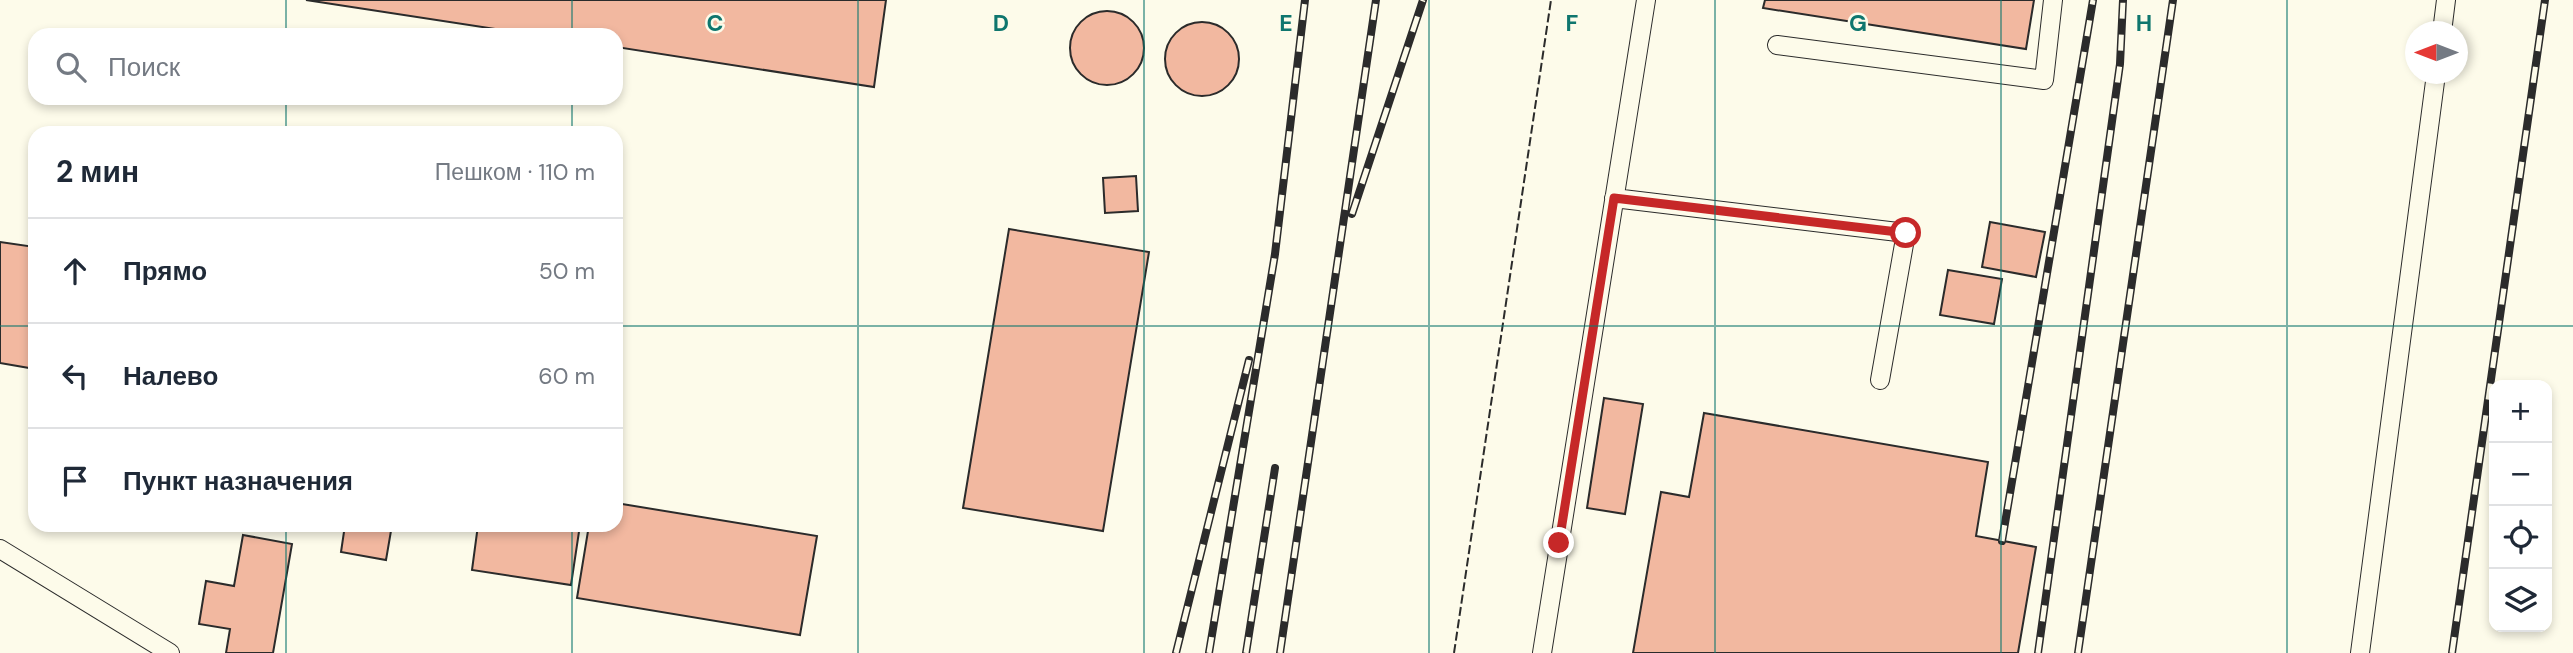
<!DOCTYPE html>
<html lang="ru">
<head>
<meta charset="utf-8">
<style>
	:root { --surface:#fff; --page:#f6f6f7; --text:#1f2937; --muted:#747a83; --line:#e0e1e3 }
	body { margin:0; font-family:"DM Sans",sans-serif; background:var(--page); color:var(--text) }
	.controls { position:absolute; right:21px; bottom:21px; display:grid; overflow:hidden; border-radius:14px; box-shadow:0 4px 10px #0003 }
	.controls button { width:63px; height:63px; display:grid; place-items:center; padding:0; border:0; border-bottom:2px solid var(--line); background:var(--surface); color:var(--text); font:35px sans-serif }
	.compass { position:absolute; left:2405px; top:21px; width:63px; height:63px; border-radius:50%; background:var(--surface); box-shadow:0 4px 10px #0003; rotate:270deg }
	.stop { position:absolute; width:21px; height:21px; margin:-16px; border:5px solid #c62828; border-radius:50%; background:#fff }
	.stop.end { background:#c62828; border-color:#fff; box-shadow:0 2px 7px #0008 }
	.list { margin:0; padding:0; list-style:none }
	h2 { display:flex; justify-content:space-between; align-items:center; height:91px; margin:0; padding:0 28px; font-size:30px }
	h2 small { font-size:23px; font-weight:400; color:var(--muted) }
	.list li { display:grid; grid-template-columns:46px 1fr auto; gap:21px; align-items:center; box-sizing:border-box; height:105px; padding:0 28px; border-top:2px solid var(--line) }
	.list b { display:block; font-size:26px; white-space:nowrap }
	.list em { font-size:23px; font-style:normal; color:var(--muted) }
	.icon { flex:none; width:38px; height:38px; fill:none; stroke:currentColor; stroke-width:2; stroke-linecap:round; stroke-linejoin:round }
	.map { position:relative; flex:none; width:2573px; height:653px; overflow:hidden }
	.search { position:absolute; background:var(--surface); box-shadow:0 4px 10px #0003; left:28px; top:28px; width:595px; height:77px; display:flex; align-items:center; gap:18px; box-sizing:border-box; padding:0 24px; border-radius:21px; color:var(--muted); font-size:26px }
	.panel { position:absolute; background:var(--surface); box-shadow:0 4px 10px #0003; left:28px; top:126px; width:595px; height:406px; border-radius:21px }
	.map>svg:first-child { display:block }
	.building { fill:#f2b8a0; stroke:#2b2b2b; stroke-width:2 }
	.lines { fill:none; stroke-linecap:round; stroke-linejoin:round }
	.lane-casing { stroke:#2b2b2b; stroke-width:20 }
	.lane { stroke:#fdfbea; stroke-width:18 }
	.rail-casing { stroke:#2b2b2b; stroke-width:8 }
	.rail { stroke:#fdfbea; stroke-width:5; stroke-dasharray:16; stroke-linecap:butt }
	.fence { stroke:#2b2b2b; stroke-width:2; stroke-dasharray:9 3.5; stroke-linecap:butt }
	.route { stroke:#c62828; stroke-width:9 }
	.grid { fill:none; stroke:#0f766e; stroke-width:2; stroke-opacity:0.55 }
	.grid-label { font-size:23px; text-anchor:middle; font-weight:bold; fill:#0f766e; stroke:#fdfbea; stroke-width:5; stroke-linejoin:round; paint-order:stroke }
</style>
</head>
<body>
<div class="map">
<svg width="2573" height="653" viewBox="0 0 2573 653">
	<rect width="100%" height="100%" fill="#fdfbea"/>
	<path class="building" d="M 306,0 L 886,0 L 874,87 L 616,47 L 616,35 L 535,35 Z
		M 1765,0 L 2034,0 L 2026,49 L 1763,8 Z
		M1070 48a37 37 0 1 1 74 0a37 37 0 1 1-74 0Z
		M1165 59a37 37 0 1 1 74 0a37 37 0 1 1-74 0Z
		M 1136,176 L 1138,211 L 1105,213 L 1103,178 Z
		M 1990,222 L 2045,232 L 2036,277 L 1982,267 Z
		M 1009,229 L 1149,252 L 1103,531 L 963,508 Z
		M 0,242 L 35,247 L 35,369 L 0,363 Z
		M 1948,270 L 2002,279 L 1994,324 L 1940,315 Z
		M 1604,398 L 1643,404 L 1625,514 L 1587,508 Z
		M 1704,413 L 1988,462 L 1976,536 L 2036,547 L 2018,653 L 1633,653 L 1661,492 L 1689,497 Z
		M 616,503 L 817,536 L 800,635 L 577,598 L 589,525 L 616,525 Z
		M 345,525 L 392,525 L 386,560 L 341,552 Z
		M 478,525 L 580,525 L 571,585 L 472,570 Z
		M 243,535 L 292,544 L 273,653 L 226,653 L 230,629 L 199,624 L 206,581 L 234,586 Z"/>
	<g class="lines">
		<g class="lane-casing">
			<path id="lane" d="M 2442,32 L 2446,0
				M 1777,45 L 2044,80 L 2053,0
				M 1614,198 L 1906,233 L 1880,380
				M 0,549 L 170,653
				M 1542,653 L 1646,0
				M 2360,653 L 2436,74"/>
		</g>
		<use href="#lane" class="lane"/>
		<g class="rail-casing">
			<path id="rail" d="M 1352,214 L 1423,0
				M 2002,541 L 2093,0
				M 1176,653 L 1249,360
				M 1209,653 L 1275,254 L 1305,0
				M 1246,653 L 1275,468
				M 1280,653 L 1376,0
				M 2038,653 L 2120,64 L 2123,0
				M 2078,653 L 2173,0
				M 2452,653 L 2545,0"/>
		</g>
		<use href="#rail" class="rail"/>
		<path class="fence" d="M 1454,653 L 1551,0"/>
	</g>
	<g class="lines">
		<path class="route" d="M 1559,543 L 1614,198 L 1906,233"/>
	</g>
	<path class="grid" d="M 286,0 L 286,35M 572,0 L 572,35M 858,0 L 858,653M 1144,0 L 1144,653M 1429,0 L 1429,653M 1715,0 L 1715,653M 2001,0 L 2001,653M 2287,0 L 2287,653M 286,98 L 286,133M 572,98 L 572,133M 0,326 L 35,326M 616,326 L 2573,326M 286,525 L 286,653M 572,525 L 572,653"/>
	<g class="grid-label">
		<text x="715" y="31">C</text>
		<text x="1001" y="31">D</text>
		<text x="1286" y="31">E</text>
		<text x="1572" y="31">F</text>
		<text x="1858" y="31">G</text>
		<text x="2144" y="31">H</text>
	</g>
</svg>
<div class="controls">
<button>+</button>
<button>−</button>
<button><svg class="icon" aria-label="locate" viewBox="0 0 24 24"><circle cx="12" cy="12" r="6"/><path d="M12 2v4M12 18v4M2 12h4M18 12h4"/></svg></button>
<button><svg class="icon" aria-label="layers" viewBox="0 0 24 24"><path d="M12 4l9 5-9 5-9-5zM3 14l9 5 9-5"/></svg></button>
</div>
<svg class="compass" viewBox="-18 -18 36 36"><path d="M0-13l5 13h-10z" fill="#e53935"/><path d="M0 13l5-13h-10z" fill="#747a83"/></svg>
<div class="stop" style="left:1906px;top:233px"></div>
<div class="stop end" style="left:1559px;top:543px"></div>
<div class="search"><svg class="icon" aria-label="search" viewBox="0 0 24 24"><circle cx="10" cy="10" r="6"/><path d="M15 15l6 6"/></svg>Поиск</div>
<section class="panel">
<h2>2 мин<small>Пешком · 110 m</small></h2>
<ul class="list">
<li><svg class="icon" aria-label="ahead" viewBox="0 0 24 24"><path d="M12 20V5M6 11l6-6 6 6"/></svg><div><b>Прямо</b></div><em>50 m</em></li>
<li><svg class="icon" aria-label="left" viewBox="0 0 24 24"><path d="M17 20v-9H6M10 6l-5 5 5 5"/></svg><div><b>Налево</b></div><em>60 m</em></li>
<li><svg class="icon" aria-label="arrive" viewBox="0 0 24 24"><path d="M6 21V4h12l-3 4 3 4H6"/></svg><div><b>Пункт назначения</b></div></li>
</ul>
</section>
</div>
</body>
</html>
